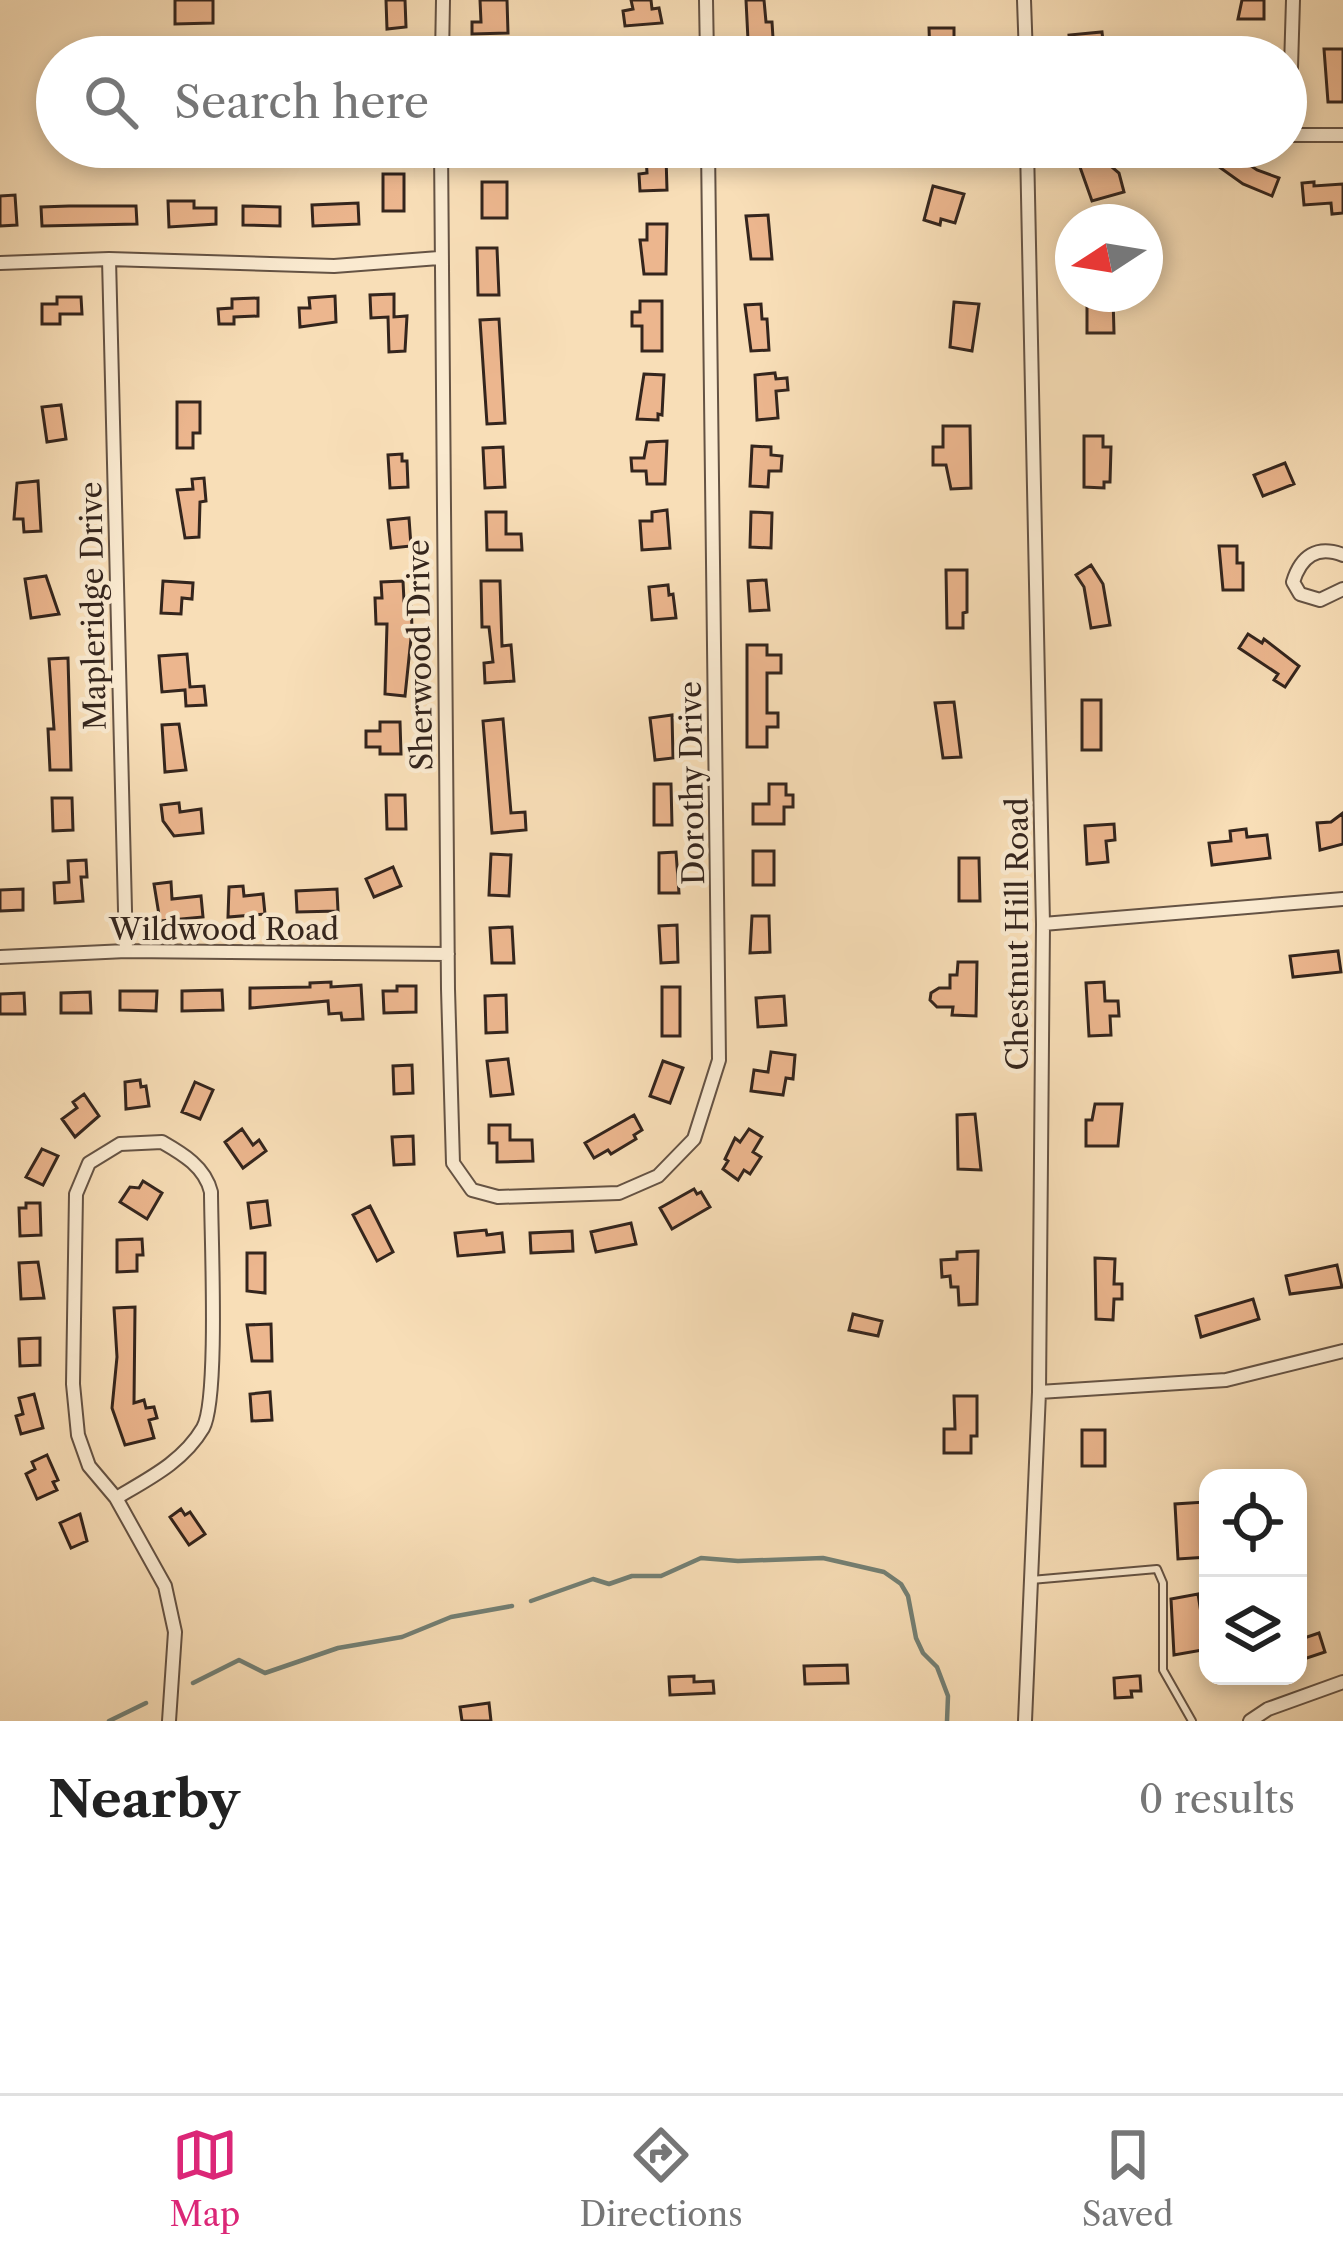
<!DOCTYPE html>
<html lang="en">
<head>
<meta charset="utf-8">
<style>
	:root { --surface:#fff; --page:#f6f6f6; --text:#222; --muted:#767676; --line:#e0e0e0; --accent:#db2777 }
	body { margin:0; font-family:"Libre Caslon Text",serif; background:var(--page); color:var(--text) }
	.controls { position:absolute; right:36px; bottom:36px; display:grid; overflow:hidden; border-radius:24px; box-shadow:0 6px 18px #0003 }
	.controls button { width:108px; height:108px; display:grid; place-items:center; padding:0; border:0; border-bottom:3px solid var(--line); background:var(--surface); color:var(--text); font:60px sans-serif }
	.compass { position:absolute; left:1055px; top:204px; width:108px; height:108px; border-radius:50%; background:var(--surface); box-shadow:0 6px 18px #0003; rotate:258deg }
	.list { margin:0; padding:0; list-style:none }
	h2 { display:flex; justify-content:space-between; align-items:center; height:156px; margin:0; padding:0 48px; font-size:51px }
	h2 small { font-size:39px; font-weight:400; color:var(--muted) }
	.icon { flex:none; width:66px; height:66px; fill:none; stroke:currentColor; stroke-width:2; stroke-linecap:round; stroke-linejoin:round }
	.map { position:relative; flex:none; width:1343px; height:1721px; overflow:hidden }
	.search { position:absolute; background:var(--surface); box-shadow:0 6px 18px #0003; left:36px; right:36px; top:36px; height:132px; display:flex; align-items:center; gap:30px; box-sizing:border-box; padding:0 42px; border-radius:66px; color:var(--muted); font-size:45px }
	.sheet { height:372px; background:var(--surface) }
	nav { display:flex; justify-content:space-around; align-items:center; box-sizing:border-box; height:168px; border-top:3px solid var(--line); background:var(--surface); font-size:33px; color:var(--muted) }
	nav a { display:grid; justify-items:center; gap:6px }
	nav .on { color:var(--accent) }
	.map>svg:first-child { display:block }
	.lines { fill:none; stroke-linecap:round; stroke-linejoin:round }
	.stream { stroke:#738075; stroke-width:4.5 }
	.building { fill:#ecb68e; stroke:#34251d; stroke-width:3 }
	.lane-casing { stroke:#655344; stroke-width:10 }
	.street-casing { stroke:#655344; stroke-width:16 }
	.lane { stroke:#faead0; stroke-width:6 }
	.street { stroke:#faead0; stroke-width:12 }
	.labels { text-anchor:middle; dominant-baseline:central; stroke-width:9; stroke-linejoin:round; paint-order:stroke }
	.street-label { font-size:30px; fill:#34251d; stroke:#faead0 }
</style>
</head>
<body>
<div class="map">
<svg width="1343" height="1721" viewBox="0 0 1343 1721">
	<rect width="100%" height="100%" fill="#f8deb7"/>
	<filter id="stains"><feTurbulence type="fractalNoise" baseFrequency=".00167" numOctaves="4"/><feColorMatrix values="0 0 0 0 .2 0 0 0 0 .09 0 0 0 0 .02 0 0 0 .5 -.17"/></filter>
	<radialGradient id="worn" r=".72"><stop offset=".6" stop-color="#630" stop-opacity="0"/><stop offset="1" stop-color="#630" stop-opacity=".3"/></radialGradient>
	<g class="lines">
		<path class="stream" d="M 531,1601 L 593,1579 L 609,1584 L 632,1576 L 661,1576 L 701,1558 L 738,1561 L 823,1558 L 884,1572 L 901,1584 L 908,1596 L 916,1638 L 923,1653 L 937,1667 L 948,1696 L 947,1721
			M 193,1683 L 239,1660 L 265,1673 L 338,1648 L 402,1637 L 451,1617 L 512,1606
			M 109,1721 L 146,1703"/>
	</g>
	<path class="building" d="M 175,0 L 213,0 L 213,23 L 175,24 Z
		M 386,0 L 405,0 L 406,27 L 387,29 Z
		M 480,0 L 507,0 L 508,33 L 472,34 L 472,22 L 481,22 Z
		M 631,0 L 651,0 L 652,9 L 659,8 L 662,23 L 625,26 L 623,11 L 633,9 Z
		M 746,0 L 764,0 L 766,22 L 772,22 L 773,38 L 748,40 Z
		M 1242,0 L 1264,0 L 1264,19 L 1238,19 Z
		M 929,28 L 954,28 L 954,57 L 930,57 Z
		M 1102,32 L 1104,50 L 1093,51 L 1094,57 L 1071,57 L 1069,35 Z
		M 1324,49 L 1343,49 L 1343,102 L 1328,102 Z
		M 1098,147 L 1100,157 L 1119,173 L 1124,192 L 1092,201 L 1075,153 Z
		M 1226,149 L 1257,170 L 1279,178 L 1272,196 L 1243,184 L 1215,164 Z
		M 666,156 L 667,190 L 640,191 L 639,174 L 647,173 L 646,157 Z
		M 383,174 L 404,174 L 404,211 L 383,211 Z
		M 482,182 L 507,182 L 507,218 L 482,218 Z
		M 1314,182 L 1314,186 L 1343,184 L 1343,213 L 1332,214 L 1331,203 L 1304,205 L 1302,183 Z
		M 933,186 L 964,194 L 955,223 L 941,219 L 940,225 L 924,220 Z
		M 15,195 L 17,225 L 0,226 L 0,196 Z
		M 168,201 L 194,201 L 194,208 L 216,208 L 216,224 L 169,227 Z
		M 358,203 L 359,224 L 313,226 L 312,205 Z
		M 69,206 L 136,206 L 137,224 L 42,226 L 41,207 Z
		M 243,206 L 280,207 L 280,226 L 243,225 Z
		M 768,215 L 772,259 L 751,259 L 746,216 Z
		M 647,224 L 667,224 L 666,274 L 644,274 L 640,240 L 647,240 Z
		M 477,248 L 497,248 L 499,295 L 478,295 Z
		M 394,294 L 394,317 L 407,316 L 405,351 L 389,352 L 388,317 L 371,318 L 370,295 Z
		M 335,296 L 336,322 L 300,327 L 299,308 L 310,308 L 309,298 Z
		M 57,297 L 81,297 L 82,314 L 60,314 L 60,324 L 42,324 L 42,304 L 57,304 Z
		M 1087,297 L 1113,297 L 1114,333 L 1087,333 Z
		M 258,298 L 258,316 L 234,317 L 234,324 L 219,324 L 218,309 L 232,308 L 232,299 Z
		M 640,301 L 662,301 L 662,351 L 642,351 L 642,326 L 632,326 L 632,312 L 640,312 Z
		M 954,302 L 979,304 L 972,351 L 950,347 Z
		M 761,304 L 762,319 L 767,319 L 769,350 L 751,351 L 745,305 Z
		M 499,319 L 505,423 L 487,424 L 480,320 Z
		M 775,373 L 776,379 L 787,378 L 788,390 L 776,391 L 778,418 L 757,420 L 755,375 Z
		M 644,374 L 664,375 L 662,415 L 658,414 L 658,420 L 637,419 Z
		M 177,402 L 200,402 L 200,433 L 193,433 L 193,448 L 177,448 Z
		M 61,405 L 66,439 L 47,442 L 42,407 Z
		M 943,426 L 970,426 L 971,488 L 951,489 L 946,465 L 933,465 L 933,447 L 943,447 Z
		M 1084,436 L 1103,436 L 1103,447 L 1111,447 L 1110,482 L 1104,482 L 1104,488 L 1084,487 Z
		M 667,441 L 665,484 L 647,484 L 646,471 L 632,471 L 631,458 L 644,458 L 647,442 Z
		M 752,446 L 771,447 L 771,455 L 782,456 L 781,471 L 769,471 L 768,487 L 750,486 Z
		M 503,447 L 505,487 L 485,488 L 483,448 Z
		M 402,454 L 402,461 L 407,461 L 408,487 L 390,488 L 388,455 Z
		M 1285,463 L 1294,484 L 1263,496 L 1254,475 Z
		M 204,478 L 206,501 L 200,502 L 199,537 L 185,538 L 177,490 L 193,489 L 192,479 Z
		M 38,481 L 41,531 L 24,532 L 23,519 L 14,519 L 17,483 Z
		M 667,510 L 670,548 L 642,550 L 640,521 L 652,521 L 652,512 Z
		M 486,512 L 506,512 L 506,534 L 521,534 L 522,550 L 487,550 Z
		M 751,512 L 772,513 L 771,548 L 750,547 Z
		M 409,518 L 411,546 L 391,548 L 388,520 Z
		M 1219,546 L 1237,546 L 1237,563 L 1243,563 L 1243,590 L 1223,590 Z
		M 1091,565 L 1103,584 L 1110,625 L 1091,628 L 1084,587 L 1076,575 Z
		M 946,570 L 967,570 L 967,612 L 963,613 L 963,628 L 947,628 Z
		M 46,576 L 59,614 L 31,618 L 25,579 Z
		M 766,580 L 769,610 L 750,611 L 748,581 Z
		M 163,581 L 193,583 L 192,599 L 182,598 L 181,614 L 161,613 Z
		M 403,581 L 404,601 L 411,601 L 412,629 L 405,696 L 385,694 L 387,624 L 376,624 L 375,598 L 382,598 L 381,582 Z
		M 481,581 L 500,581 L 502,646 L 511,645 L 514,681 L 485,683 L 484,663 L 493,662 L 489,627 L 482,627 Z
		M 668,585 L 669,595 L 673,594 L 676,618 L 652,620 L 649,587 Z
		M 1248,634 L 1262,643 L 1264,639 L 1299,666 L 1285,687 L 1274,680 L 1278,674 L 1239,648 Z
		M 747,645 L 767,645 L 767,655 L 781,655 L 781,673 L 767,673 L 767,713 L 778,713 L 778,727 L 767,727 L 767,747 L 747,747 Z
		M 187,654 L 190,687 L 204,686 L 206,705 L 186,706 L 185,690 L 162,692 L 159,656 Z
		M 68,658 L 71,770 L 50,770 L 48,729 L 54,729 L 49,659 Z
		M 1082,700 L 1101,700 L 1101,750 L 1082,750 Z
		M 954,702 L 961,757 L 943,758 L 935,703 Z
		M 672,715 L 673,758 L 655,760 L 650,718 Z
		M 503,719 L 511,813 L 525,812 L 526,830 L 492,833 L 483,721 Z
		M 380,722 L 400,722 L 401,754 L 380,754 L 380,747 L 366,747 L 366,731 L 380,731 Z
		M 179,724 L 186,770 L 165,772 L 162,725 Z
		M 654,784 L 671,784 L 672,825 L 654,825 Z
		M 769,784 L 786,784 L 786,795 L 793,795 L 793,807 L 784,807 L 784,824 L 753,824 L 753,804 L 769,804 Z
		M 386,795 L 405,795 L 406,829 L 387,829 Z
		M 52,798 L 72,798 L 73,830 L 53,831 Z
		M 179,803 L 180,812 L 201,809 L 203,833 L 174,836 L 163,821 L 161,805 Z
		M 1343,813 L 1343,844 L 1320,850 L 1317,823 L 1331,822 Z
		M 1114,824 L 1115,840 L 1106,841 L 1108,862 L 1087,864 L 1085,826 Z
		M 1246,829 L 1247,837 L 1267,835 L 1270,858 L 1212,865 L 1209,843 L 1231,841 L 1230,831 Z
		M 753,851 L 774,851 L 774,885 L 753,885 Z
		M 676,852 L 679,893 L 659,893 L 659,853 Z
		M 491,854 L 511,855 L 509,896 L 489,895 Z
		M 959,858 L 979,858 L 980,901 L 959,901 Z
		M 86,860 L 87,877 L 81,877 L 83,901 L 55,903 L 54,883 L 69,882 L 68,861 Z
		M 393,867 L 401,886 L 374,897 L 366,879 Z
		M 171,882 L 172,899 L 201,896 L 203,917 L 160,921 L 154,884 Z
		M 243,886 L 244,896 L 263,894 L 265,914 L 228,917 L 229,887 Z
		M 23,889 L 23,910 L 0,911 L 0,890 Z
		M 337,889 L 338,911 L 297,912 L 296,891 Z
		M 752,916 L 769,916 L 770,952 L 750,953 Z
		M 677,925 L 678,962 L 661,963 L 659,926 Z
		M 512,927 L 514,963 L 492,963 L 490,928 Z
		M 1338,951 L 1341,972 L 1293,977 L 1290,956 Z
		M 958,962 L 977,962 L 976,1016 L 952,1015 L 953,1007 L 937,1007 L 930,1000 L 931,993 L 939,988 L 950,988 L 950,975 L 957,975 Z
		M 331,982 L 331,987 L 361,985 L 363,1019 L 342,1020 L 341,1013 L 329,1014 L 328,1001 L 250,1008 L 250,988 L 310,987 L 310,983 Z
		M 1104,982 L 1105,1001 L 1118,1001 L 1119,1016 L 1110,1016 L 1111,1035 L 1089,1036 L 1086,983 Z
		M 397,986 L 416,986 L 416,1012 L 384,1013 L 383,991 L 397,991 Z
		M 662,987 L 680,987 L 680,1036 L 662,1036 Z
		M 222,990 L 223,1010 L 182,1011 L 182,991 Z
		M 120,991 L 157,991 L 156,1011 L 120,1010 Z
		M 90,992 L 91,1013 L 61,1013 L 61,993 Z
		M 24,993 L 25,1014 L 0,1014 L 0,994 Z
		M 506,995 L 507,1032 L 486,1033 L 485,996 Z
		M 784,996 L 786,1025 L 758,1027 L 756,998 Z
		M 771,1052 L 795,1055 L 793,1079 L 786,1078 L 783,1095 L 751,1091 L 754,1070 L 768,1072 Z
		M 508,1059 L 513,1094 L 491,1096 L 487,1061 Z
		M 663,1061 L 683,1068 L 670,1103 L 650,1096 Z
		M 412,1065 L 413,1093 L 394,1094 L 393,1066 Z
		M 140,1080 L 141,1087 L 146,1086 L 149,1106 L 126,1109 L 125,1082 Z
		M 195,1082 L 213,1090 L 200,1119 L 182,1112 Z
		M 84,1094 L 99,1116 L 75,1137 L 62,1119 L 77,1108 L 73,1102 Z
		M 1095,1104 L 1122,1104 L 1118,1146 L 1086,1146 L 1086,1120 L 1092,1120 Z
		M 975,1114 L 981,1170 L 958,1169 L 957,1115 Z
		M 634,1115 L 642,1130 L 634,1135 L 636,1139 L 611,1154 L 608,1150 L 594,1158 L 585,1143 Z
		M 489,1125 L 510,1125 L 510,1140 L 532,1140 L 533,1161 L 497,1162 L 497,1143 L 489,1143 Z
		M 242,1129 L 253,1145 L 259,1140 L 266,1151 L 243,1168 L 225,1142 Z
		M 749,1129 L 762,1137 L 753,1152 L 761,1157 L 750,1174 L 744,1170 L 738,1180 L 723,1169 L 728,1161 L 725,1159 L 735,1138 L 740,1142 Z
		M 413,1136 L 414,1164 L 394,1165 L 392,1137 Z
		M 42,1149 L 58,1156 L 43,1185 L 26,1177 Z
		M 143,1181 L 162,1193 L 147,1219 L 120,1202 L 130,1187 L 139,1188 Z
		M 694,1189 L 697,1194 L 701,1192 L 710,1207 L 672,1229 L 660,1208 Z
		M 267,1201 L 270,1225 L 251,1228 L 248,1203 Z
		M 26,1203 L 40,1203 L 41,1235 L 20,1236 L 19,1208 L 26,1208 Z
		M 370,1206 L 393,1252 L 377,1261 L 353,1215 Z
		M 631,1223 L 636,1244 L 596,1252 L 591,1232 Z
		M 486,1230 L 487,1235 L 502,1233 L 504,1252 L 458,1256 L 455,1233 Z
		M 572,1231 L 573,1251 L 531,1253 L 530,1233 Z
		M 142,1239 L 143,1255 L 137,1255 L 137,1271 L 117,1272 L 117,1240 Z
		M 978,1251 L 977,1304 L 959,1305 L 958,1287 L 951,1287 L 950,1276 L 942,1277 L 941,1260 L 957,1259 L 957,1252 Z
		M 247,1253 L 265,1253 L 265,1293 L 247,1291 Z
		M 1095,1258 L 1115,1259 L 1114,1284 L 1122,1284 L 1122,1299 L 1114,1299 L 1113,1320 L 1096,1319 Z
		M 38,1262 L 44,1298 L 21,1299 L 19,1263 Z
		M 1337,1265 L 1342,1287 L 1290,1294 L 1286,1276 Z
		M 1253,1299 L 1259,1319 L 1201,1337 L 1196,1316 Z
		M 135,1307 L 134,1403 L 144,1400 L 146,1408 L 154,1407 L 157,1418 L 149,1420 L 154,1438 L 125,1445 L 112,1408 L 117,1357 L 114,1308 Z
		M 853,1314 L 882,1321 L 878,1336 L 849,1330 Z
		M 271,1324 L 272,1361 L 252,1361 L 247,1325 Z
		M 40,1338 L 40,1365 L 20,1366 L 19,1339 Z
		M 270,1392 L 272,1420 L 252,1421 L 250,1394 Z
		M 34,1394 L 43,1428 L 21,1434 L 16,1416 L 23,1414 L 19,1398 Z
		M 954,1396 L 977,1396 L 977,1436 L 971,1436 L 971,1453 L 944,1453 L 944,1429 L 955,1429 Z
		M 1082,1430 L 1105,1430 L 1105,1466 L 1082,1466 Z
		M 47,1455 L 58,1480 L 53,1482 L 57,1490 L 37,1499 L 26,1474 L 35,1469 L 32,1462 Z
		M 1205,1502 L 1208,1557 L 1178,1559 L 1175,1504 Z
		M 181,1509 L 185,1515 L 190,1512 L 205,1534 L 189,1545 L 170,1517 Z
		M 80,1514 L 87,1541 L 71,1548 L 60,1523 Z
		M 1198,1594 L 1201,1613 L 1208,1612 L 1208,1649 L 1174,1655 L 1171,1599 Z
		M 1319,1633 L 1325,1652 L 1298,1661 L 1298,1640 Z
		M 847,1665 L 848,1683 L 805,1684 L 804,1666 Z
		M 694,1676 L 694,1682 L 713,1681 L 714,1693 L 670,1695 L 669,1677 Z
		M 1137,1676 L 1140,1676 L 1141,1691 L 1131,1691 L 1132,1697 L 1115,1698 L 1114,1678 Z
		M 489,1703 L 491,1721 L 462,1721 L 460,1707 Z"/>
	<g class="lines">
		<g class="lane-casing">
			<path id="lane" d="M 1031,1580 L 1157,1569 L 1163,1583 L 1163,1670 L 1192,1721"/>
		</g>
		<g class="street-casing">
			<path id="street" d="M 706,0 L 707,57
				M 1024,0 L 1026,57
				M 1293,0 L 1289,135 L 1343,135
				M 442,57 L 443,0
				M 441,147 L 448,989 L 453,1163 L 472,1190 L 498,1197 L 619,1193 L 658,1176 L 694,1139 L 719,1060 L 708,147
				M 109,259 L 126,951
				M 0,263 L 109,259 L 334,266 L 439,258
				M 1343,555 C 1317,545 1301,556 1293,582 L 1300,594 L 1320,600 L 1343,589
				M 1043,924 L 1343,899
				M 0,957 L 126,951 L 448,954
				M 162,1142 C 183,1154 205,1167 211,1192 C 211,1234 219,1400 203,1428 C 183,1462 148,1479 116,1498 L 89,1466 L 78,1435 L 73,1384 L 76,1194 L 89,1163 L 120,1144 Z
				M 1039,1392 L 1226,1380 L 1343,1351
				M 116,1498 L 165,1586 L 175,1632 L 169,1721
				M 1025,1721 L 1039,1392 L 1043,924 L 1027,147
				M 1250,1721 L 1268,1709 L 1343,1682"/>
		</g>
		<use href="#lane" class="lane"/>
		<use href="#street" class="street"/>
	</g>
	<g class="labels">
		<g class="street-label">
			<text transform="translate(93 606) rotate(-91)">Mapleridge Drive</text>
			<text transform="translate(420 655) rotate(-91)">Sherwood Drive</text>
			<text transform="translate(692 783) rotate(-91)">Dorothy Drive</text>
			<text x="224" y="929">Wildwood Road</text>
			<text transform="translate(1017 934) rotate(-90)">Chestnut Hill Road</text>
		</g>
	</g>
	<rect width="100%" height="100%" filter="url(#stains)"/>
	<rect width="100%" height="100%" fill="url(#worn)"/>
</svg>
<div class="controls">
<button><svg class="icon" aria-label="locate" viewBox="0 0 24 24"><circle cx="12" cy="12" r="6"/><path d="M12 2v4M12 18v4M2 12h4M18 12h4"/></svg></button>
<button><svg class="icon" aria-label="layers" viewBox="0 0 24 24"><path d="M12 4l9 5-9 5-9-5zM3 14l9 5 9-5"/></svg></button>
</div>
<svg class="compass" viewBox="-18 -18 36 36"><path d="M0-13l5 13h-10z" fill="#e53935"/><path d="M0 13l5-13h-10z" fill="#767676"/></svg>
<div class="search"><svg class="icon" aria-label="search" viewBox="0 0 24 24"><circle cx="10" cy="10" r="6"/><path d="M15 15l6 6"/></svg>Search here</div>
</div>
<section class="sheet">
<h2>Nearby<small>0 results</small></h2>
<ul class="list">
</ul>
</section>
<nav>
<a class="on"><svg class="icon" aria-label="map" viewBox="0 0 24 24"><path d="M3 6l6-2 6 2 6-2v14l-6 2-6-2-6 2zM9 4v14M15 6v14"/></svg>Map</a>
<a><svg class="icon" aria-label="directions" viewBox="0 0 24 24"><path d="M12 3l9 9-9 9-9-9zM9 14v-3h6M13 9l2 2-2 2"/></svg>Directions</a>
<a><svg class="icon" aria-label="saved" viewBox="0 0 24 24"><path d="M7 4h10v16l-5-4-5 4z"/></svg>Saved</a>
</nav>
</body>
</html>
